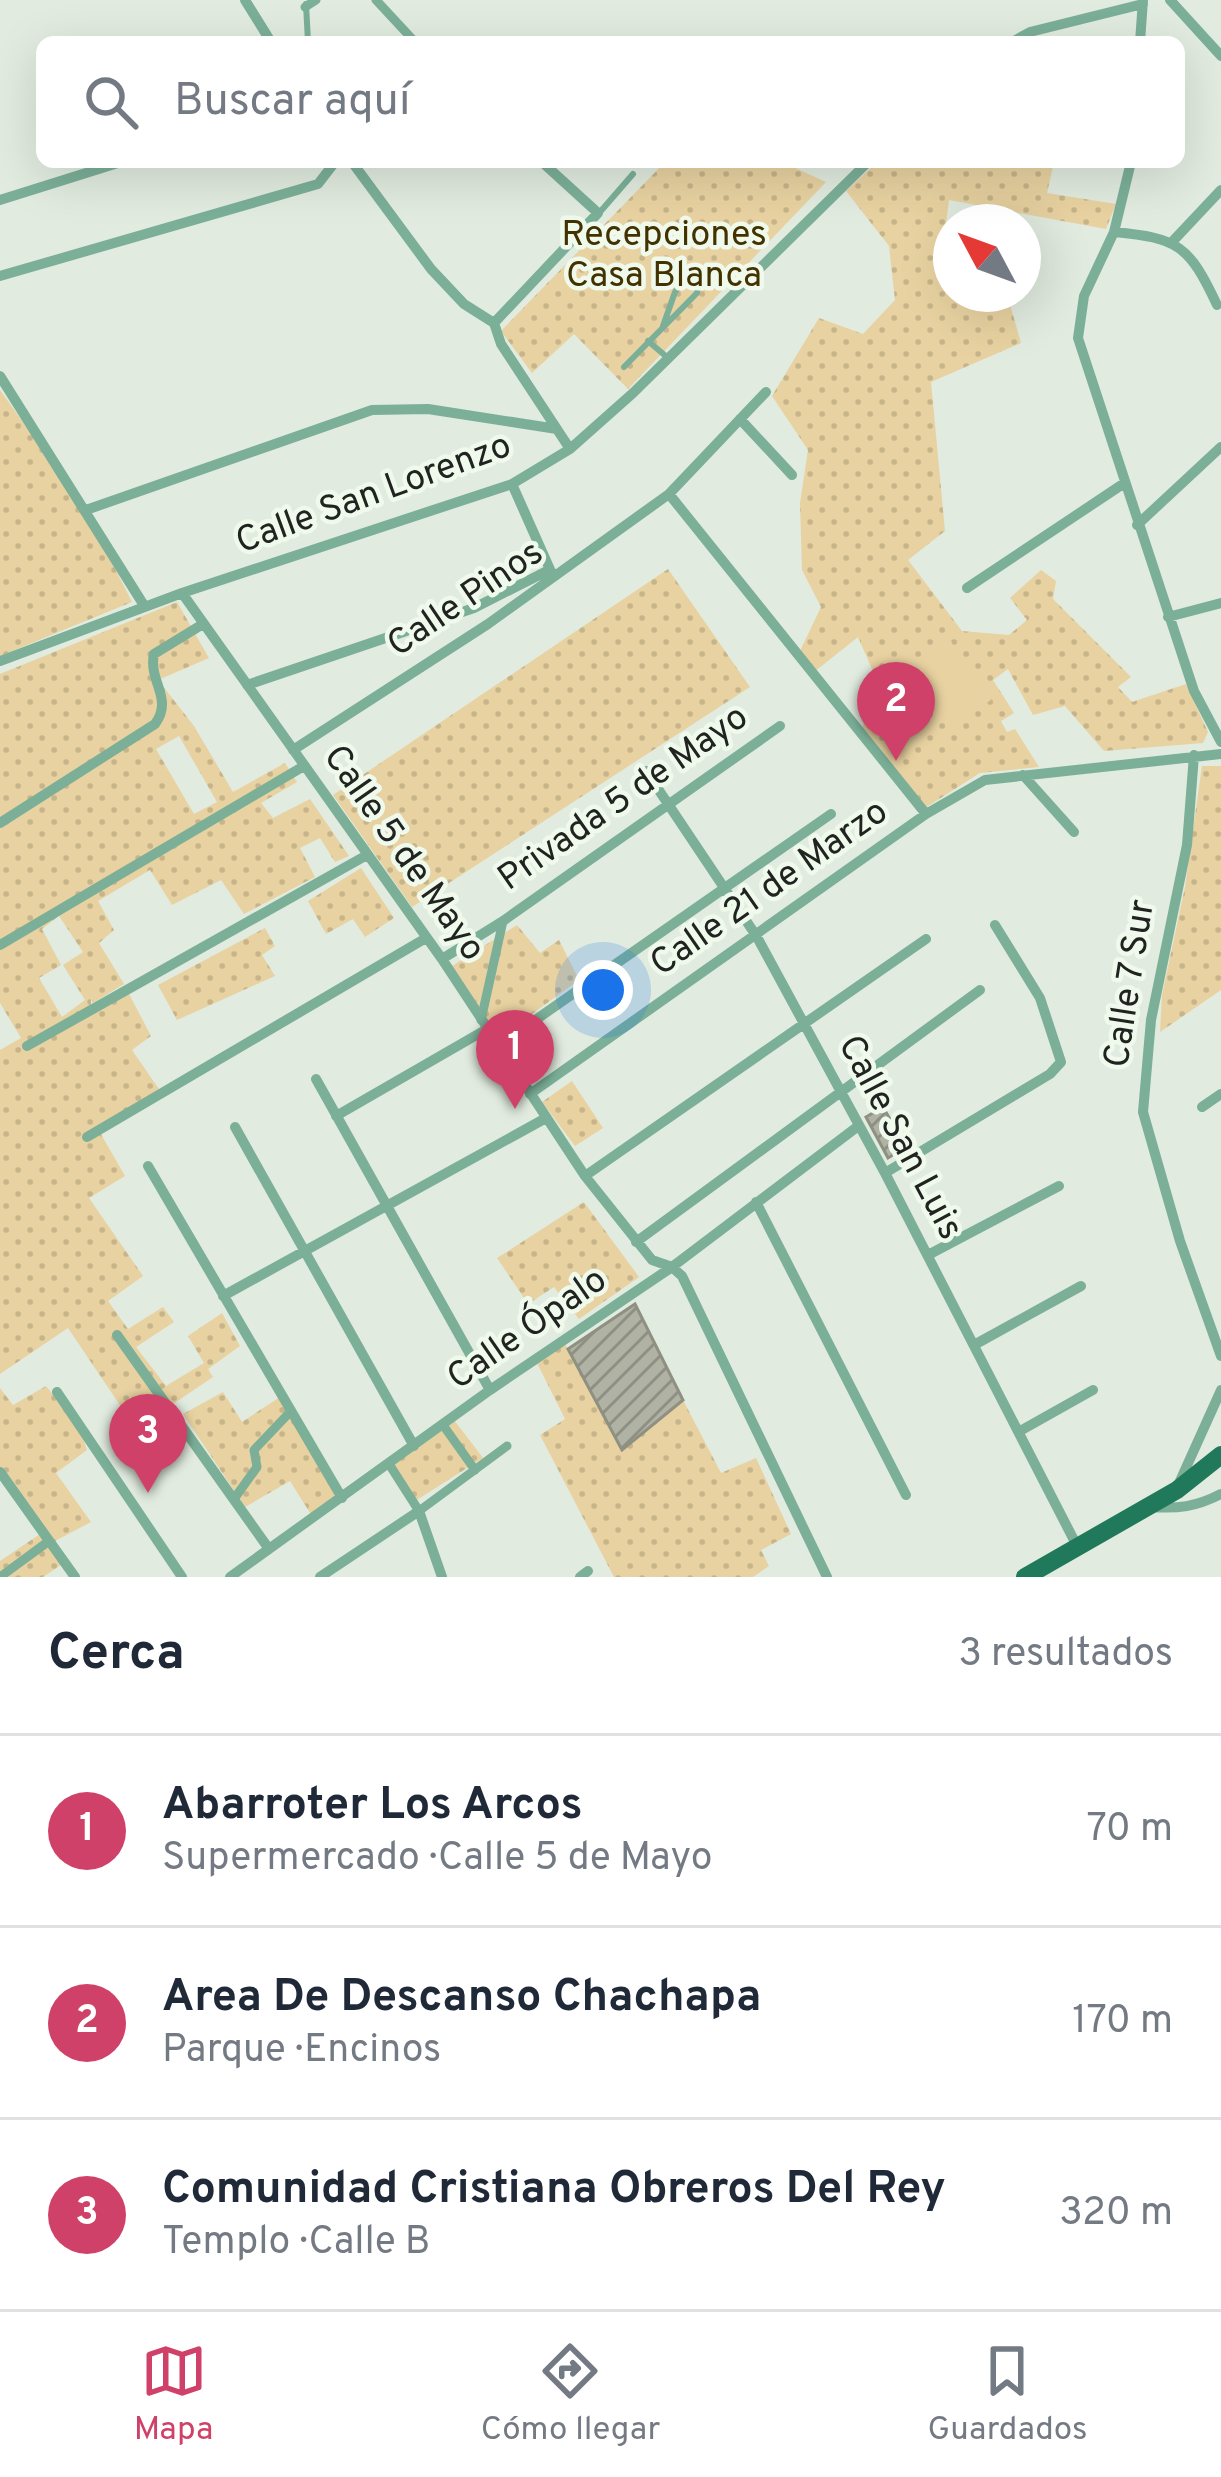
<!DOCTYPE html>
<html lang="es">
<head>
<meta charset="utf-8">
<style>
	:root { --surface:#fff; --page:#f6f6f7; --text:#1f2937; --muted:#747a83; --line:#e0e1e3; --accent:#d04169 }
	body { margin:0; font-family:Overpass,sans-serif; background:var(--page); color:var(--text) }
	.compass { position:absolute; left:933px; top:204px; width:108px; height:108px; border-radius:50%; background:var(--surface); box-shadow:0 12px 48px #0002; rotate:311deg }
	.you { position:absolute; left:603px; top:990px; width:42px; height:42px; margin:-30px; border:9px solid #fff; border-radius:50%; background:#1a73e8; box-shadow:0 0 0 18px #1a73e833 }
	.badge { display:grid; place-items:center; width:78px; height:78px; border-radius:50%; background:var(--accent); color:#fff; font-size:39px; font-weight:700 }
	.pin { position:absolute; translate:-50% -99px; filter:drop-shadow(0 3px 6px #0008) }
	.pin::after { content:''; position:absolute; top:63px; width:42px; height:36px; background:inherit; clip-path:polygon(0 0,100% 0,50% 100%) }
	.list { margin:0; padding:0; list-style:none }
	h2 { display:flex; justify-content:space-between; align-items:center; height:156px; margin:0; padding:0 48px; font-size:51px }
	h2 small { font-size:39px; font-weight:400; color:var(--muted) }
	.list li { display:grid; grid-template-columns:78px 1fr auto; gap:36px; align-items:center; box-sizing:border-box; height:192px; padding:0 48px; border-top:3px solid var(--line) }
	.list b { display:block; font-size:45px; white-space:nowrap }
	.list p { margin:0; font-size:39px; white-space:nowrap; color:var(--muted) }
	.list em { font-size:39px; font-style:normal; color:var(--muted) }
	.icon { flex:none; width:66px; height:66px; fill:none; stroke:currentColor; stroke-width:2; stroke-linecap:round; stroke-linejoin:round }
	.map { position:relative; flex:none; width:1221px; height:1577px; overflow:hidden }
	.search { position:absolute; background:var(--surface); box-shadow:0 12px 48px #0002; left:36px; right:36px; top:36px; height:132px; display:flex; align-items:center; gap:30px; box-sizing:border-box; padding:0 42px; border-radius:18px; color:var(--muted); font-size:45px }
	.sheet { height:732px; background:var(--surface) }
	nav { display:flex; justify-content:space-around; align-items:center; box-sizing:border-box; height:168px; border-top:3px solid var(--line); background:var(--surface); font-size:33px; color:var(--muted) }
	nav a { display:grid; justify-items:center; gap:6px }
	nav .on { color:var(--accent) }
	.map>svg:first-child { display:block }
	.grass { fill:url(#grass-dots); fill-rule:evenodd }
	.pitch { fill:#e8d2a1 }
	.building { fill:url(#building-hatch); stroke:#8e9082; stroke-width:3 }
	.lines { fill:none; stroke-linecap:round; stroke-linejoin:round }
	.service { stroke:#7baf98; stroke-width:6 }
	.pedestrian { stroke:#7baf98; stroke-width:9 }
	.minor { stroke:#7baf98; stroke-width:10 }
	.primary { stroke:#1f795a; stroke-width:18 }
	.labels { text-anchor:middle; dominant-baseline:central; stroke-width:9; stroke-linejoin:round; paint-order:stroke }
	.park-label { font-size:36px; fill:#433100; stroke:#eff9ec }
	.street-label { font-size:36px; fill:#20231f; stroke:#eff9ec }
</style>
</head>
<body>
<div class="map">
<svg width="1221" height="1577" viewBox="0 0 1221 1577">
	<defs>
		<pattern id="grass-dots" width="8" height="8" patternUnits="userSpaceOnUse" patternTransform="scale(3)"><rect width="8" height="8" fill="#e8d2a1"/><path d="M2 2h.1M6 6h.1" fill="none" stroke="#c7b48a" stroke-width="1.8" stroke-linecap="round"/></pattern>
		<pattern id="building-hatch" width="6" height="6" patternUnits="userSpaceOnUse" patternTransform="scale(3)"><rect width="6" height="6" fill="#b0b2a4"/><path d="M-1 1l2-2M0 6l6-6M5 7l2-2" fill="none" stroke="#8f9085"/></pattern>
	</defs>
	<rect width="100%" height="100%" fill="#e1ebdf"/>
	<path class="grass" d="M 665,162 L 782,162 L 826,182 L 628,389 L 574,334 L 532,373 L 501,331 Z
		M 877,162 L 1054,162 L 1047,193 L 1116,204 L 1106,229 L 949,200 L 940,271 L 951,274 L 951,294 L 1007,294 L 1021,343 L 931,382 L 945,531 L 908,560 L 962,631 L 1009,635 L 1027,620 L 1010,598 L 1041,570 L 1056,581 L 1053,599 L 1131,677 L 1118,687 L 1132,702 L 1186,684 L 1208,732 L 1203,743 L 1104,751 L 1065,706 L 1033,715 L 1008,669 L 993,680 L 1014,713 L 1001,721 L 1007,732 L 1015,729 L 1039,767 L 980,773 L 925,808 L 862,727 L 882,692 L 858,637 L 814,672 L 799,653 L 821,607 L 802,570 L 800,503 L 808,450 L 772,396 L 819,318 L 863,334 L 895,300 L 889,246 L 846,191 Z
		M 0,390 L 85,509 L 132,602 L 0,656 Z
		M 668,569 L 750,687 L 412,907 L 333,795 Z
		M 177,602 L 209,658 L 158,680 L 194,726 L 233,792 L 285,763 L 297,782 L 261,803 L 273,818 L 310,799 L 349,856 L 335,862 L 320,838 L 300,848 L 315,877 L 244,914 L 221,880 L 172,905 L 150,870 L 98,901 L 114,930 L 99,943 L 124,984 L 93,1003 L 91,998 L 91,1008 L 127,990 L 151,1036 L 132,1050 L 161,1092 L 98,1129 L 125,1176 L 89,1198 L 143,1276 L 108,1301 L 128,1329 L 163,1307 L 174,1322 L 136,1347 L 166,1386 L 204,1363 L 188,1336 L 222,1313 L 240,1346 L 208,1369 L 213,1377 L 136,1429 L 68,1328 L 0,1374 L 0,1050 L 21,1038 L 0,1003 L 0,674 ZM 179,736 L 217,802 L 194,814 L 156,749 ZM 59,916 L 83,952 L 63,965 L 85,1000 L 62,1017 L 39,978 L 61,965 L 42,929 Z
		M 1202,766 L 1221,766 L 1221,990 L 1160,1032 L 1162,995 L 1185,887 Z
		M 361,868 L 394,918 L 365,937 L 353,919 L 326,934 L 308,901 Z
		M 517,925 L 540,953 L 559,940 L 579,980 L 500,1037 L 452,966 Z
		M 265,928 L 275,946 L 262,955 L 275,976 L 177,1020 L 158,985 Z
		M 572,1081 L 603,1128 L 575,1146 L 542,1102 Z
		M 584,1202 L 639,1277 L 579,1319 L 554,1287 L 528,1304 L 497,1258 Z
		M 564,1342 L 622,1449 L 683,1400 L 721,1473 L 756,1458 L 791,1534 L 761,1550 L 769,1566 L 753,1577 L 614,1577 L 540,1435 L 565,1419 L 536,1361 Z
		M 46,1386 L 79,1426 L 87,1450 L 56,1473 L 91,1522 L 55,1541 L 67,1561 L 43,1577 L 0,1577 L 0,1561 L 46,1530 L 0,1473 L 0,1388 L 13,1405 Z
		M 223,1392 L 242,1422 L 280,1397 L 338,1497 L 312,1516 L 290,1481 L 245,1507 L 183,1414 Z
		M 454,1420 L 483,1458 L 415,1501 L 391,1464 Z"/>
	<path class="pitch" d="M 947,636 L 991,700 L 951,726 L 909,665 Z"/>
	<path class="building" d="M 883,1107 L 906,1147 L 888,1158 L 866,1117 Z
		M 635,1304 L 683,1400 L 622,1450 L 568,1349 Z"/>
	<g class="lines">
		<path class="service" d="M 306,4 L 308,42
			M 600,212 L 633,174
			M 648,341 L 668,358
			M 624,367 L 697,293 L 698,286 L 691,278 L 685,279 L 675,292 L 663,326"/>
		<path class="pedestrian" d="M 376,0 L 415,42
			M 305,7 L 316,0
			M 481,1020 L 503,921
			M 443,1425 L 475,1470
			M 389,1464 L 419,1511 L 507,1446
			M 234,1499 L 257,1467 L 254,1450 L 291,1411
			M 0,1577 L 49,1541"/>
		<path class="minor" d="M 245,0 L 271,42
			M 1170,0 L 1221,56
			M 1012,42 L 1030,32 L 1143,4
			M 1140,42 L 1143,0
			M 352,162 L 431,269 L 464,304 L 494,323 L 501,344 L 570,449
			M 1131,162 L 1114,232 L 1084,296 L 1078,338 L 1194,691 L 1221,742
			M 0,200 L 121,162
			M 1114,232 C 1178,238 1189,245 1217,305
			M 1172,242 L 1221,190
			M 0,276 L 318,184 L 335,162
			M 494,323 L 598,213 L 542,162
			M 0,376 L 145,607
			M 740,419 L 792,475
			M 512,484 L 552,574
			M 669,494 L 926,814
			M 86,510 L 372,410 L 428,409 L 557,429
			M 1137,525 L 1221,447
			M 967,588 L 1123,484
			M 182,593 L 442,959 L 585,1176 L 652,1260 L 672,1267 L 682,1276 L 827,1577
			M 1168,617 L 1221,603
			M 0,661 L 182,593 L 512,484 L 570,449 L 633,393 L 868,162
			M 247,685 L 474,608 L 549,570
			M 293,750 L 488,624 L 669,494 L 766,392
			M 1194,755 L 1187,845 L 1151,1020 L 1143,1112 L 1180,1241 L 1221,1356
			M 646,771 L 757,937 L 885,1173 L 1077,1546
			M 1023,775 L 1074,832
			M 0,823 L 155,724 C 174,698 148,682 154,654 L 203,624
			M 0,945 L 304,766
			M 442,959 L 503,921 L 780,726
			M 27,1046 L 367,855
			M 498,1046 L 831,814
			M 316,1079 L 490,1390
			M 530,1094 L 926,814 L 985,780 L 1221,754
			M 1202,1107 L 1221,1094
			M 336,1116 L 487,1029
			M 235,1127 L 414,1446
			M 87,1137 L 426,938
			M 148,1166 L 342,1498
			M 885,1173 L 1050,1074 L 1061,1062 L 1040,998 L 995,925
			M 585,1176 L 926,939
			M 756,1202 L 906,1495
			M 636,1242 L 980,990
			M 928,1255 L 1059,1186
			M 223,1296 L 546,1118
			M 117,1335 L 269,1549
			M 974,1345 L 1081,1286
			M 57,1392 L 182,1577
			M 1020,1431 L 1093,1390
			M 0,1472 L 75,1577
			M 1180,1481 L 1221,1390
			M 1150,1507 C 1178,1509 1196,1507 1221,1494
			M 230,1577 L 490,1390 L 672,1267 L 857,1127
			M 320,1577 L 419,1511 L 442,1577
			M 580,1577 L 588,1571"/>
		<path class="primary" d="M 1025,1577 L 1177,1490 L 1221,1455"/>
	</g>
	<g class="labels">
		<g class="park-label">
			<text x="664" y="236">Recepciones<tspan x="664" dy="41">Casa Blanca</tspan></text>
		</g>
		<g class="street-label">
			<text transform="translate(374 495) rotate(-20)">Calle San Lorenzo</text>
			<text transform="translate(466 600) rotate(-34)">Calle Pinos</text>
			<text transform="translate(624 799) rotate(-35)">Privada 5 de Mayo</text>
			<text transform="translate(403 854) rotate(55)">Calle 5 de Mayo</text>
			<text transform="translate(770 889) rotate(-35)">Calle 21 de Marzo</text>
			<text transform="translate(1131 984) rotate(-81)">Calle 7 Sur</text>
			<text transform="translate(899 1138) rotate(62)">Calle San Luis</text>
			<text transform="translate(528 1330) rotate(-35)">Calle Ópalo</text>
		</g>
	</g>
</svg>
<svg class="compass" viewBox="-18 -18 36 36"><path d="M0-13l5 13h-10z" fill="#e53935"/><path d="M0 13l5-13h-10z" fill="#747a83"/></svg>
<div class="you"></div>
<div class="pin badge" style="left:515px;top:1109px">1</div>
<div class="pin badge" style="left:896px;top:761px">2</div>
<div class="pin badge" style="left:148px;top:1493px">3</div>
<div class="search"><svg class="icon" aria-label="search" viewBox="0 0 24 24"><circle cx="10" cy="10" r="6"/><path d="M15 15l6 6"/></svg>Buscar aquí</div>
</div>
<section class="sheet">
<h2>Cerca<small>3 resultados</small></h2>
<ul class="list">
<li><span class="badge">1</span><div><b>Abarroter Los Arcos</b><p>Supermercado · Calle 5 de Mayo</p></div><em>70 m</em></li>
<li><span class="badge">2</span><div><b>Area De Descanso Chachapa</b><p>Parque · Encinos</p></div><em>170 m</em></li>
<li><span class="badge">3</span><div><b>Comunidad Cristiana Obreros Del Rey</b><p>Templo · Calle B</p></div><em>320 m</em></li>
</ul>
</section>
<nav>
<a class="on"><svg class="icon" aria-label="map" viewBox="0 0 24 24"><path d="M3 6l6-2 6 2 6-2v14l-6 2-6-2-6 2zM9 4v14M15 6v14"/></svg>Mapa</a>
<a><svg class="icon" aria-label="directions" viewBox="0 0 24 24"><path d="M12 3l9 9-9 9-9-9zM9 14v-3h6M13 9l2 2-2 2"/></svg>Cómo llegar</a>
<a><svg class="icon" aria-label="saved" viewBox="0 0 24 24"><path d="M7 4h10v16l-5-4-5 4z"/></svg>Guardados</a>
</nav>
</body>
</html>
